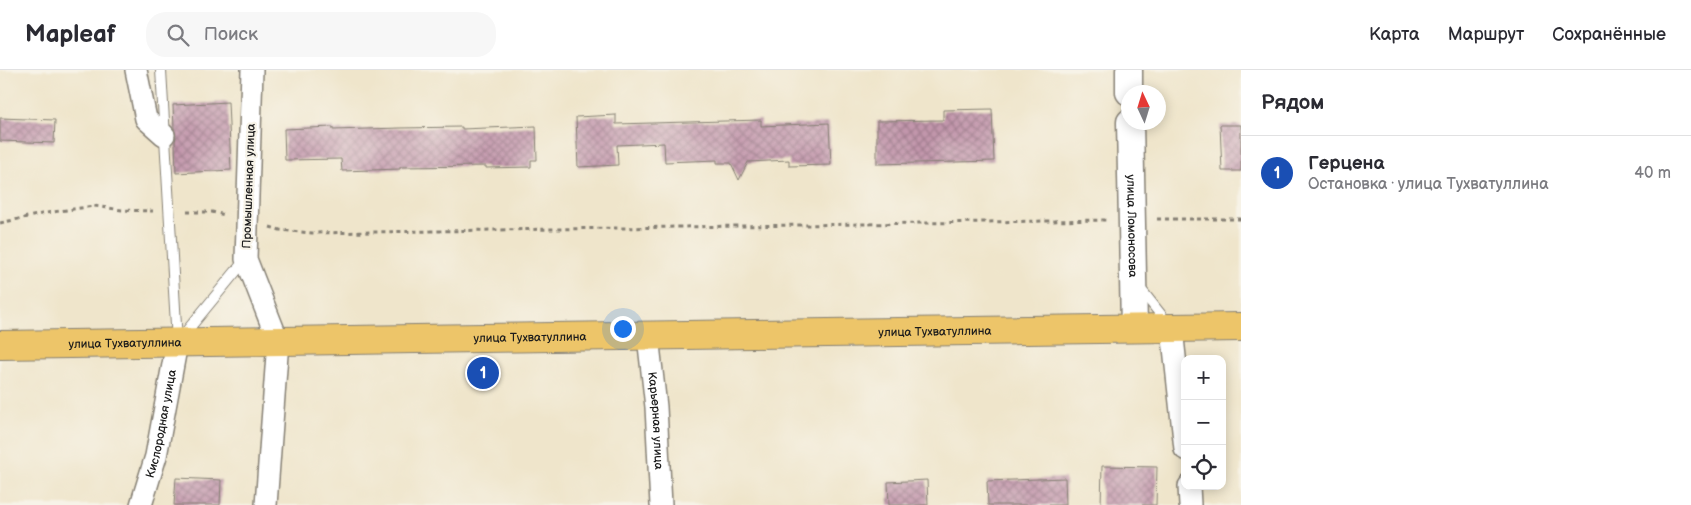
<!DOCTYPE html>
<html lang="ru">
<head>
<meta charset="utf-8">
<style>
	:root { --surface:#fff; --page:#f7f7f7; --text:#2b2b33; --muted:#7c7c81; --line:#e1e1e2; --accent:#b5179e }
	body { margin:0; font-family:"Balsamiq Sans",sans-serif; background:var(--page); color:var(--text) }
	.controls { position:absolute; right:15px; bottom:15px; display:grid; overflow:hidden; border-radius:10px; box-shadow:0 2px 12px #0003 }
	.controls button { width:45px; height:45px; display:grid; place-items:center; padding:0; border:0; border-bottom:1px solid var(--line); background:var(--surface); color:var(--text); font:25px sans-serif }
	.compass { position:absolute; left:1121px; top:15px; width:45px; height:45px; border-radius:50%; background:var(--surface); box-shadow:0 2px 12px #0003; rotate:356deg }
	.you { position:absolute; left:622px; top:258px; width:18px; height:18px; margin:-12px; border:4px solid #fff; border-radius:50%; background:#1a73e8; box-shadow:0 0 0 8px #1a73e833 }
	.badge { display:grid; place-items:center; width:32px; height:32px; border-radius:50%; background:var(--accent); color:#fff; font-size:16px; font-weight:700 }
	.pin { position:absolute; translate:-50% -50%; border:2px solid #fff; box-shadow:0 1px 5px #0006 }
	.list { margin:0; padding:0; list-style:none }
	h2 { display:flex; justify-content:space-between; align-items:center; height:65px; margin:0; padding:0 20px; font-size:21px }
	h2 small { font-size:16px; font-weight:400; color:var(--muted) }
	.list li { display:grid; grid-template-columns:32px 1fr auto; gap:15px; align-items:center; box-sizing:border-box; height:75px; padding:0 20px; border-top:1px solid var(--line) }
	.list b { display:block; font-size:19px; white-space:nowrap }
	.list p { margin:0; font-size:16px; white-space:nowrap; color:var(--muted) }
	.list em { font-size:16px; font-style:normal; color:var(--muted) }
	.icon { flex:none; width:28px; height:28px; fill:none; stroke:currentColor; stroke-width:2; stroke-linecap:round; stroke-linejoin:round }
	.map { position:relative; flex:none; width:1241px; height:435px; overflow:hidden }
	header { display:flex; align-items:center; gap:30px; box-sizing:border-box; height:70px; padding:0 25px; background:var(--surface); border-bottom:1px solid var(--line) }
	header strong { font-size:24px }
	nav { display:flex; gap:28px; margin-inline-start:auto; font-size:18px }
	.search { width:350px; height:45px; background:var(--page); display:flex; align-items:center; gap:12px; box-sizing:border-box; padding:0 18px; border-radius:20px; color:var(--muted); font-size:19px }
	main { display:flex }
	aside { flex:1; background:var(--surface) }
	.map>svg:first-child { display:block }
	.building { fill:url(#building-cross-hatch) }
	.lines { fill:none; stroke-linecap:round; stroke-linejoin:round }
	.service-casing { stroke:#868074; stroke-width:12 }
	.minor-casing { stroke:#868074; stroke-width:24 }
	.tertiary-casing { stroke:#868074; stroke-width:29 }
	.primary-casing { stroke:#868074; stroke-width:30 }
	.path { stroke:#868074; stroke-width:3; stroke-dasharray:4 4; stroke-linecap:butt }
	.service { stroke:#fff; stroke-width:10 }
	.minor { stroke:#fff; stroke-width:21 }
	.tertiary { stroke:#fff; stroke-width:26 }
	.primary { stroke:#edc569; stroke-width:28 }
	.labels { text-anchor:middle; dominant-baseline:central; stroke-width:4.5; stroke-linejoin:round; paint-order:stroke }
	.street-label { font-size:12px; fill:#1c1c1c; stroke:#f7f3e8 }
</style>
</head>
<body>
<header>
<strong>Mapleaf</strong>
<div class="search"><svg class="icon" aria-label="search" viewBox="0 0 24 24"><circle cx="10" cy="10" r="6"/><path d="M15 15l6 6"/></svg>Поиск</div>
<nav><a>Карта</a><a>Маршрут</a><a>Сохранённые</a></nav>
</header>
<main>
<div class="map">
<svg width="1241" height="435" viewBox="0 0 1241 435">
	<defs>
		<pattern id="building-cross-hatch" width="8" height="8" patternUnits="userSpaceOnUse" patternTransform="scale(1.25)"><rect width="8" height="8" fill="#c296ac"/><path d="M0 0l8 8M0 8l8-8" fill="none" stroke="#9d7a8b"/></pattern>
	</defs>
	<rect width="100%" height="100%" fill="#f7f3e8"/>
	<filter id="ink" filterUnits="userSpaceOnUse"><feTurbulence type="fractalNoise" baseFrequency=".02" numOctaves="2"/><feDisplacementMap in="SourceGraphic" scale="10" xChannelSelector="R" yChannelSelector="G"/><feConvolveMatrix kernelMatrix="1 2 1 2 8 2 1 2 1" color-interpolation-filters="sRGB"/></filter>
	<filter id="wash" filterUnits="userSpaceOnUse"><feTurbulence type="fractalNoise" baseFrequency=".0096" numOctaves="4" result="noise"/><feDisplacementMap in="SourceGraphic" scale="20" xChannelSelector="R" yChannelSelector="G"/><feGaussianBlur stdDeviation="1.12" result="paint"/><feColorMatrix in="noise" values="0 0 0 0 0 0 0 0 0 0 0 0 0 0 0 0 0 1.4 0 .05"/><feComposite in="paint" operator="in"/></filter>
	<g filter="url(#wash)">
		<rect width="100%" height="100%" fill="#efe5cb"/>
		<g id="blocks">
			<path class="building" d="M 228,32 L 231,100 L 176,103 L 175,71 L 176,67 L 174,58 L 173,35 Z
				M 992,39 L 994,91 L 877,94 L 877,51 L 943,50 L 943,40 Z
				M 616,45 L 616,54 L 761,50 L 761,56 L 829,53 L 831,95 L 789,96 L 789,90 L 748,92 L 739,110 L 731,93 L 717,93 L 717,90 L 665,92 L 664,73 L 617,75 L 618,95 L 578,97 L 576,47 Z
				M 0,48 L 55,50 L 54,73 L 0,71 Z
				M 1220,55 L 1241,55 L 1241,101 L 1222,101 Z
				M 536,56 L 537,90 L 531,90 L 531,97 L 486,98 L 486,96 L 400,97 L 400,99 L 342,101 L 341,89 L 285,90 L 284,59 L 333,57 L 333,60 L 400,58 L 462,57 L 462,59 Z
				M 1102,396 L 1157,397 L 1156,435 L 1101,435 Z
				M 176,408 L 221,410 L 220,435 L 174,435 Z
				M 1065,408 L 1066,435 L 988,435 L 987,411 Z
				M 927,410 L 928,435 L 889,435 L 888,412 Z"/>
		</g>
	</g>
	<g filter="url(#ink)">
		<use href="#blocks" fill-opacity="0" stroke="#868074" stroke-width="1"/>
		<g class="lines">
			<g class="service-casing">
				<path id="service" d="M 161,0 L 177,272
					M 1139,217 L 1169,255
					M 181,268 L 246,189"/>
			</g>
			<g class="minor-casing">
				<g id="minor">
					<path d="M 136,0 L 146,49 L 164,65"/>
					<path d="M 252,0 L 246,189 L 278,271 L 266,435"/>
					<path d="M 1172,259 L 1185,379"/>
					<path id="s1" d="M 648,266 L 656,337 L 661,435"/>
					<path d="M 1189,416 L 1190,435"/>
					<path id="s2" d="M 141,435 L 156,386 L 177,273"/>
				</g>
			</g>
			<g class="tertiary-casing">
				<g id="tertiary">
					<path d="M 1129,0 L 1129,22"/>
					<path id="s3" d="M 1130,52 L 1134,258"/>
				</g>
			</g>
			<g class="primary-casing">
				<g id="primary">
					<path id="s4" d="M 0,275 L 1241,257"/>
				</g>
			</g>
			<path class="path" d="M 187,142 L 212,142 L 225,145
				M 1157,149 L 1241,149
				M 0,153 L 46,143 L 94,136 L 122,140 L 153,141
				M 270,157 L 280,160 L 312,163 L 1108,150"/>
			<use href="#service" class="service"/>
			<use href="#minor" class="minor"/>
			<use href="#tertiary" class="tertiary"/>
			<use href="#primary" class="primary"/>
		</g>
	</g>
	<g class="labels">
		<g class="street-label">
			<text transform="translate(249 116) rotate(-88)">Промышленная улица</text>
			<text stroke="none"><textPath href="#s3" startOffset="104">улица Ломоносова</textPath></text>
			<text stroke="none"><textPath href="#s4" startOffset="935">улица Тухватуллина</textPath></text>
			<text stroke="none"><textPath href="#s4" startOffset="530">улица Тухватуллина</textPath></text>
			<text stroke="none"><textPath href="#s4" startOffset="125">улица Тухватуллина</textPath></text>
			<text stroke="none"><textPath href="#s1" startOffset="85">Карьерная улица</textPath></text>
			<text stroke="none"><textPath href="#s2" startOffset="84">Кислородная улица</textPath></text>
		</g>
	</g>
</svg>
<div class="controls">
<button>+</button>
<button>−</button>
<button><svg class="icon" aria-label="locate" viewBox="0 0 24 24"><circle cx="12" cy="12" r="6"/><path d="M12 2v4M12 18v4M2 12h4M18 12h4"/></svg></button>
</div>
<svg class="compass" viewBox="-18 -18 36 36"><path d="M0-13l5 13h-10z" fill="#e53935"/><path d="M0 13l5-13h-10z" fill="#7c7c81"/></svg>
<div class="you"></div>
<div class="pin badge" style="left:483px;top:303px;background:#1a4fb4">1</div>
</div>
<aside>
<h2>Рядом<small></small></h2>
<ul class="list">
<li><span class="badge" style="background:#1a4fb4">1</span><div><b>Герцена</b><p>Остановка · улица Тухватуллина</p></div><em>40 m</em></li>
</ul>
</aside>
</main>
</body>
</html>
